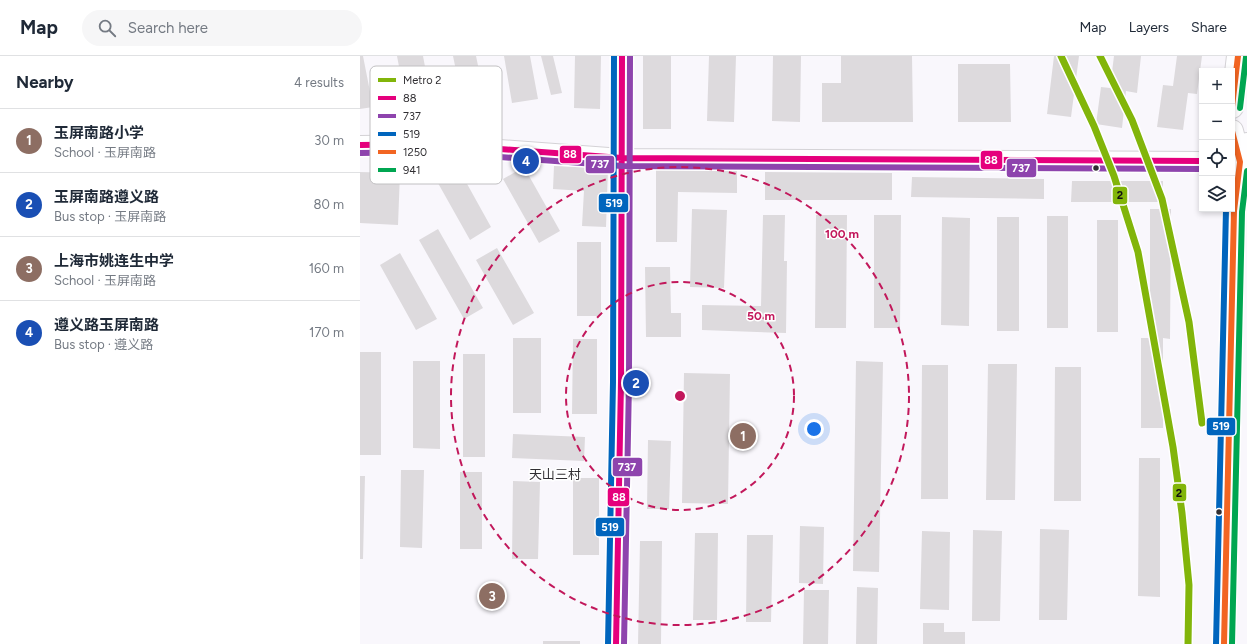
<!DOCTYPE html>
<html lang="en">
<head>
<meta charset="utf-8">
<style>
	:root { --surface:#fff; --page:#f6f6f7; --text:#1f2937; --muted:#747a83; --line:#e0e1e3; --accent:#767479 }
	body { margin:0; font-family:Figtree,"Noto Sans SC",sans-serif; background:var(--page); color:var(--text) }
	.controls { position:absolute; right:12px; top:12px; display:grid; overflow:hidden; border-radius:0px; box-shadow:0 2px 6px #0003 }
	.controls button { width:36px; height:36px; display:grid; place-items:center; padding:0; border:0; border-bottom:1px solid var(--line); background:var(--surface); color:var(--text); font:20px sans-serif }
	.you { position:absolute; left:454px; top:373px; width:14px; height:14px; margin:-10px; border:3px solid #fff; border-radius:50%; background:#1a73e8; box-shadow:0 0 0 6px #1a73e833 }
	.badge { display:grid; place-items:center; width:26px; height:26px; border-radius:50%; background:var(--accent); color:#fff; font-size:13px; font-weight:700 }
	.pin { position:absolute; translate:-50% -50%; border:2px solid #fff; box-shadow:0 1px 4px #0006 }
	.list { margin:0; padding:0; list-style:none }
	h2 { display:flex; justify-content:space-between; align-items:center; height:52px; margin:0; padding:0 16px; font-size:17px }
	h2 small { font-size:13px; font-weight:400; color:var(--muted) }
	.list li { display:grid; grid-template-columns:26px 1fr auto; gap:12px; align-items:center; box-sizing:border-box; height:64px; padding:0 16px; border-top:1px solid var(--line) }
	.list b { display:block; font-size:15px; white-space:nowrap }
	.list p { margin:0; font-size:13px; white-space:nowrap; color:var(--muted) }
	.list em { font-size:13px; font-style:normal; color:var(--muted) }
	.icon { flex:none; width:22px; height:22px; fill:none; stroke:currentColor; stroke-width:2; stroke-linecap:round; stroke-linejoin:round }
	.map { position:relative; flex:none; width:887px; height:588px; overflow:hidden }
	header { display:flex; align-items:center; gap:24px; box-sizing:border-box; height:56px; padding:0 20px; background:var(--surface); border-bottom:1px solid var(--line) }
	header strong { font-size:19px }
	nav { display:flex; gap:22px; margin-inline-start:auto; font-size:14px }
	.search { width:280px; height:36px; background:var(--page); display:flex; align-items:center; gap:10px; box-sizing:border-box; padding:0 14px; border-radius:22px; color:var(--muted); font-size:15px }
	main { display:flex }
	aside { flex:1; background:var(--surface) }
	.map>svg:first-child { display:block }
	.building { fill:#dddadd }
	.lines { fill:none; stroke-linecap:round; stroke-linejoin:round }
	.minor-casing { stroke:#d4d2d6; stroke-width:20 }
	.major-casing { stroke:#d4d2d6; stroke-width:24 }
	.minor { stroke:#fefeff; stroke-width:18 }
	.major { stroke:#fefeff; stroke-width:22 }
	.bus-1-casing { stroke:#fff; stroke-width:9 }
	.bus-2-casing { stroke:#fff; stroke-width:9 }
	.bus-3-casing { stroke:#fff; stroke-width:9 }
	.bus-4-casing { stroke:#fff; stroke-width:9 }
	.bus-5-casing { stroke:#fff; stroke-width:9 }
	.bus-1 { stroke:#e5007d; stroke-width:6 }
	.bus-2 { stroke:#8e44ad; stroke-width:6 }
	.bus-3 { stroke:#0065bd; stroke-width:6 }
	.bus-4 { stroke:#f26522; stroke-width:6 }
	.bus-5 { stroke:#00a651; stroke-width:6 }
	.metro-1-casing { stroke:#fff; stroke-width:10 }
	.metro-1 { stroke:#82b50a; stroke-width:7 }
	.ring { fill:none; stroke:#c2185b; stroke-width:2; stroke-dasharray:7 5 }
	.bus-dot { fill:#302e32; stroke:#fff; stroke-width:1.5 }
	.labels { text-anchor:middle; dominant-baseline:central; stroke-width:3; stroke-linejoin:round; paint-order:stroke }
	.neighbourhood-label { font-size:13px; fill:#302e32; stroke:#fff }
	.key { fill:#fff; stroke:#c1c0c2; stroke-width:1 }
	.key-label { font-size:11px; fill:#302e32 }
	.centre { fill:#c2185b; stroke:#fff; stroke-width:2 }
	.ring-label { font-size:12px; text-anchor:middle; font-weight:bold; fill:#c2185b; stroke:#fff; stroke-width:3; stroke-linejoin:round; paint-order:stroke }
	.line-badge { stroke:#fff; stroke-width:1.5 }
	.badge-label { font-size:11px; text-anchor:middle; font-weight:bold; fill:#fff }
	.pale-badge-label { font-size:11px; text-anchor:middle; font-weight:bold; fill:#111 }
</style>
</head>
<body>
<header>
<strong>Map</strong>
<div class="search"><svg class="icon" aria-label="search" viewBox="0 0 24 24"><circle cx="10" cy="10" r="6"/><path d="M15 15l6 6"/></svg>Search here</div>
<nav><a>Map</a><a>Layers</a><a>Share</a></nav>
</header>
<main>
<aside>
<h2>Nearby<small>4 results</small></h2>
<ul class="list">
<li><span class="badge" style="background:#8d6e63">1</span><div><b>玉屏南路小学</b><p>School · 玉屏南路</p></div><em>30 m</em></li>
<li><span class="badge" style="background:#1a4fb4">2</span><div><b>玉屏南路遵义路</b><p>Bus stop · 玉屏南路</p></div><em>80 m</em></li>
<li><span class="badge" style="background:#8d6e63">3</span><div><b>上海市姚连生中学</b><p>School · 玉屏南路</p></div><em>160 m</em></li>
<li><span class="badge" style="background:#1a4fb4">4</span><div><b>遵义路玉屏南路</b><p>Bus stop · 遵义路</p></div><em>170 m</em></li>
</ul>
</aside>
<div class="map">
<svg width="887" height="588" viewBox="0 0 887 588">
	<rect width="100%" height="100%" fill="#f9f7fc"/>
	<path class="building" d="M 0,0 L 3,0 L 13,51 L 0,53 Z
		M 37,0 L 63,0 L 73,53 L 48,58 Z
		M 93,0 L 116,0 L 128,57 L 106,62 Z
		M 144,0 L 170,0 L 178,43 L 152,47 Z
		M 181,0 L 193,0 L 202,37 L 191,39 Z
		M 215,0 L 241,0 L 240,53 L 214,52 Z
		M 283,0 L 311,0 L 311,73 L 283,73 Z
		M 349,0 L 376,0 L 374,66 L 347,65 Z
		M 413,0 L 441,0 L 440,66 L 412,65 Z
		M 481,0 L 552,0 L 553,66 L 462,66 L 462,27 L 481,27 Z
		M 694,0 L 719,0 L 711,61 L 687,58 Z
		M 754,0 L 781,0 L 777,37 L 766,35 L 762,72 L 736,68 L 741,31 L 750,32 Z
		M 817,0 L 842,0 L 837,38 L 828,37 L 823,74 L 797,71 L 803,29 L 813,30 Z
		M 598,8 L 650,8 L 651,66 L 598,66 Z
		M 96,108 L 131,171 L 110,184 L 74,120 Z
		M 194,110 L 248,112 L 246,171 L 222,170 L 224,135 L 193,133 Z
		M 164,111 L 200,175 L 179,187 L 143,123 Z
		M 296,114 L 377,114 L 377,137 L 318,136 L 317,186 L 296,186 Z
		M 0,116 L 40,117 L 38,169 L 0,167 Z
		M 405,116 L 532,117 L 532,144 L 405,144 Z
		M 552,121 L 684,123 L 684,143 L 551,141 Z
		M 712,125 L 803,125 L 803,146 L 711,146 Z
		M 332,153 L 367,154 L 364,232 L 330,231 Z
		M 790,153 L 811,153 L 810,283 L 803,282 L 803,372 L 781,372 L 781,282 L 790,282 Z
		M 403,159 L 425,159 L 424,205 L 427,205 L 426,277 L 342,274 L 342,249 L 401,250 Z
		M 456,159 L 487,159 L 486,272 L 455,272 Z
		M 514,159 L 541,159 L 540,272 L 514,272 Z
		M 687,160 L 708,160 L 708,272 L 687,272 Z
		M 582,161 L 610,162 L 609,270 L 581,269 Z
		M 637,161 L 659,161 L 659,275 L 637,275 Z
		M 737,164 L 758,164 L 758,276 L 737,276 Z
		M 78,173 L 123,252 L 104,263 L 59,184 Z
		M 217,186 L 241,186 L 241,260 L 217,260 Z
		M 137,192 L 174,257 L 153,269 L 116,204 Z
		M 40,197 L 77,263 L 56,274 L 20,209 Z
		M 285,211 L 310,211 L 311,257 L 321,257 L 321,281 L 286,281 Z
		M 153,282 L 181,282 L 181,357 L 153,357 Z
		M 213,283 L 237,283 L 237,358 L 212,358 Z
		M 0,296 L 21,296 L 21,399 L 0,399 Z
		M 103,298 L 125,298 L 125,401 L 103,401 Z
		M 53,305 L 80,305 L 80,393 L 53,392 Z
		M 496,305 L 523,306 L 519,516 L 493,515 Z
		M 628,308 L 657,308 L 655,444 L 626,444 Z
		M 562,309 L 588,309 L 588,443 L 561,443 Z
		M 695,311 L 721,311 L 721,445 L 694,445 Z
		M 324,317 L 370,318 L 368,448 L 322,447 Z
		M 153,378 L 225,381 L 224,405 L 152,402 Z
		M 288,384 L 311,385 L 309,453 L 287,453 Z
		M 779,402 L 800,402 L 800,541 L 778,540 Z
		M 41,414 L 64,414 L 62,492 L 40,491 Z
		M 100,416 L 122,416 L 122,493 L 100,493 Z
		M 0,420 L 5,420 L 3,503 L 0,503 Z
		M 213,422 L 239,422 L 239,499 L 213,499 Z
		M 153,425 L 180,426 L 178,503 L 152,503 Z
		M 440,470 L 464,471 L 463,528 L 439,527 Z
		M 680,473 L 709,474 L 707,564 L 679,564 Z
		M 613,474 L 642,475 L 640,565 L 612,565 Z
		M 562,475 L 590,476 L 589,554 L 560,553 Z
		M 335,477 L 358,477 L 357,564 L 333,564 Z
		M 387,479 L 413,479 L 411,566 L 386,566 Z
		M 280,485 L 302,485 L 301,588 L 278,588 Z
		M 497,531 L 518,532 L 517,588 L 496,588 Z
		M 444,534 L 469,534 L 468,588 L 443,588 Z
		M 563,567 L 584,567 L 584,576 L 605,576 L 605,588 L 563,588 Z
		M 183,585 L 220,585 L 220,588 L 183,588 Z"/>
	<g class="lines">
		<g class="minor-casing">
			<path id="minor" d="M 0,89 L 73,88 L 262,102 L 842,105
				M 256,588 L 261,326 L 262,0"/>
		</g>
		<g class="major-casing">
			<path id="major" d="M 872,51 L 878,0
				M 872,75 L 880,106
				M 864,588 L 874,155 L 880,106 L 887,88"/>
		</g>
		<use href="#minor" class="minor"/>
		<use href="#major" class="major"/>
		<g class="bus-1-casing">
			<path id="bus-1" d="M 0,89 L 73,88 L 262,102 L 842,105
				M 256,588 L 261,326 L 262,0"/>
		</g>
		<g class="bus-2-casing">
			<path id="bus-2" d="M 0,97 L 73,96 L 262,110 L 842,113
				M 264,588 L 269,326 L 270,0"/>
		</g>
		<g class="bus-3-casing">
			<path id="bus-3" d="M 248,588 L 253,326 L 254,0
				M 856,588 L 866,153"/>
		</g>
		<g class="bus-4-casing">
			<path id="bus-4" d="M 872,51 L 878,0
				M 864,588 L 874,155 L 880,106 L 872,75"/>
		</g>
		<g class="bus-5-casing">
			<path id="bus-5" d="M 880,52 L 886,1
				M 872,588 L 882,156 L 887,115"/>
		</g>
		<use href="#bus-1" class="bus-1"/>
		<use href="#bus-2" class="bus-2"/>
		<use href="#bus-3" class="bus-3"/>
		<use href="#bus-4" class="bus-4"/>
		<use href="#bus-5" class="bus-5"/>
		<g class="metro-1-casing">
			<path id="metro-1" d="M 701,0 L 734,70 L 754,120 L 778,196 L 813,391 L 822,457 L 829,529 L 828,588
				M 740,0 L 772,64 L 802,143 L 829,266 L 842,367"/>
		</g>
		<use href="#metro-1" class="metro-1"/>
	</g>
	<g class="ring">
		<circle cx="320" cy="340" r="114"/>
		<circle cx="320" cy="340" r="229"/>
	</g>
	<g class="bus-dot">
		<circle cx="736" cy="112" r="3.5"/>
		<circle cx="859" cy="456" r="3.5"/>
	</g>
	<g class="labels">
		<g class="neighbourhood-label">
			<text x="195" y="418">天山三村</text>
		</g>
	</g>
	<rect x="10" y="10" width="132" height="118" rx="6" class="key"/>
	<rect x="18" y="22" width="18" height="4" fill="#82b50a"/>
	<rect x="18" y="40" width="18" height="4" fill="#e5007d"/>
	<rect x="18" y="58" width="18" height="4" fill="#8e44ad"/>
	<rect x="18" y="76" width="18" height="4" fill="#0065bd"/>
	<rect x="18" y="94" width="18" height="4" fill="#f26522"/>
	<rect x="18" y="112" width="18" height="4" fill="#00a651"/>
	<g class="key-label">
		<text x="43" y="28">Metro 2</text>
		<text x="43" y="46">88</text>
		<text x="43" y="64">737</text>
		<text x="43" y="82">519</text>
		<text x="43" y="100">1250</text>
		<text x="43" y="118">941</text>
	</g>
	<circle cx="320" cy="340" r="6" class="centre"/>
	<g class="ring-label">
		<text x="482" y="182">100 m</text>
		<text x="401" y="264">50 m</text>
	</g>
	<g class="line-badge">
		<rect x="199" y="89" width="23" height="19" rx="4" fill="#e5007d"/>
		<rect x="620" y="94" width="23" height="20" rx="4" fill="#e5007d"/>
		<rect x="225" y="99" width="30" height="19" rx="4" fill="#8e44ad"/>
		<rect x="646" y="102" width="31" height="20" rx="4" fill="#8e44ad"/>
		<rect x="752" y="130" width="16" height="19" rx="4" fill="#82b50a"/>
		<rect x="238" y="137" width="31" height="20" rx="4" fill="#0065bd"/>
		<rect x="846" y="361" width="30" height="19" rx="4" fill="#0065bd"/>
		<rect x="252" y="401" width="31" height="20" rx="4" fill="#8e44ad"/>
		<rect x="812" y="427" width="15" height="19" rx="4" fill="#82b50a"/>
		<rect x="247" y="431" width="23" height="20" rx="4" fill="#e5007d"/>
		<rect x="235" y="461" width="30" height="20" rx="4" fill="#0065bd"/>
	</g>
	<g class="badge-label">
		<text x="210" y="102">88</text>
		<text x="631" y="108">88</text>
		<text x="240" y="112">737</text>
		<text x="661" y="116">737</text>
		<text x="254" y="151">519</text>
		<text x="861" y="374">519</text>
		<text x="267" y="415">737</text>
		<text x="259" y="445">88</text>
		<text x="250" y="475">519</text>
	</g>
	<g class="pale-badge-label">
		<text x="760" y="143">2</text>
		<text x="819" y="441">2</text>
	</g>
</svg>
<div class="controls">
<button>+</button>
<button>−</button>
<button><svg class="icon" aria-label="locate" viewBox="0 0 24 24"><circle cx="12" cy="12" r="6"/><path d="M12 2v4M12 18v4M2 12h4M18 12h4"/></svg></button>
<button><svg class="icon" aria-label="layers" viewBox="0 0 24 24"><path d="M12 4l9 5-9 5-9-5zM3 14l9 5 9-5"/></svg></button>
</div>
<div class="you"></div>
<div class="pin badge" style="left:383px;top:380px;background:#8d6e63">1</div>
<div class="pin badge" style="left:276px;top:327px;background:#1a4fb4">2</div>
<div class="pin badge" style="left:132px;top:540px;background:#8d6e63">3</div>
<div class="pin badge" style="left:166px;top:105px;background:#1a4fb4">4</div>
</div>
</main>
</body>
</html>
